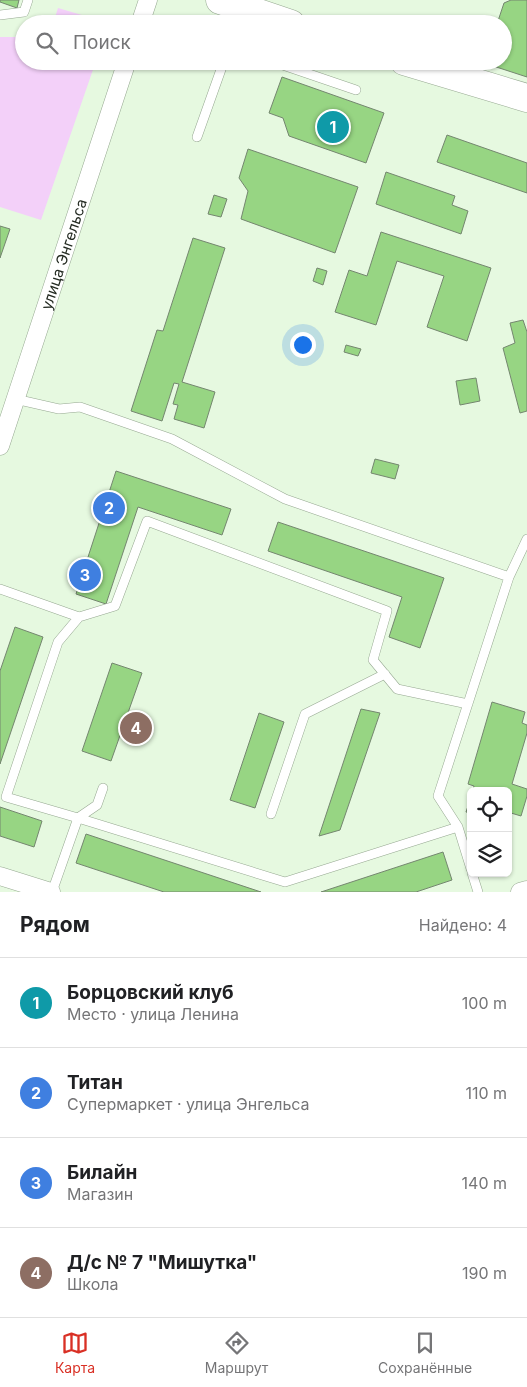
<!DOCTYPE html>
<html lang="ru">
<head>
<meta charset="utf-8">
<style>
	:root { --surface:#fff; --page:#f2f2f2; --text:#202124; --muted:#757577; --line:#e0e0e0; --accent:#d93025 }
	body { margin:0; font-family:Inter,sans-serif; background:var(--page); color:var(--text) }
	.controls { position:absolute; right:15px; bottom:15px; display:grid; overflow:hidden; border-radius:8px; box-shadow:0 1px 4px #0004 }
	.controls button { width:45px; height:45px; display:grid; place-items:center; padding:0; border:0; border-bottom:1px solid var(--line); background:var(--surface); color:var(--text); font:25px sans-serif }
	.you { position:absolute; left:302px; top:344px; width:18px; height:18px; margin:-12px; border:4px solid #fff; border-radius:50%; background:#1a73e8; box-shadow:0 0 0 8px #1a73e833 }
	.badge { display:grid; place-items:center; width:32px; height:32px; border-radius:50%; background:var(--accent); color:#fff; font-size:16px; font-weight:700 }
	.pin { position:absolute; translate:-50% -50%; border:2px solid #fff; box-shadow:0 1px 5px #0006 }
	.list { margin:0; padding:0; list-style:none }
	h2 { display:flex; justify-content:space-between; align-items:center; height:65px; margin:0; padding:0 20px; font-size:21px }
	h2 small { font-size:16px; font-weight:400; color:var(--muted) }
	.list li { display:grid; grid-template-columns:32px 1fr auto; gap:15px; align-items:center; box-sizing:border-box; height:90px; padding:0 20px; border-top:1px solid var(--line) }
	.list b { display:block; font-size:19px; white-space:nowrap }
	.list p { margin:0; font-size:16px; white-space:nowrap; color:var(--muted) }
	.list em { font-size:16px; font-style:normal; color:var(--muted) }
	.icon { flex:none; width:28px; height:28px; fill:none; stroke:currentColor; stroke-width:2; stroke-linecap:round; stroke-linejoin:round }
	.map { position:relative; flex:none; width:527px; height:892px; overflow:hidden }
	.search { position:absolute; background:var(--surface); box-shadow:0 1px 4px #0004; left:15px; right:15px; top:15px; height:55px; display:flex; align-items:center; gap:12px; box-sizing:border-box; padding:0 18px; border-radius:28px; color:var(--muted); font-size:19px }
	.sheet { height:425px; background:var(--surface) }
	nav { display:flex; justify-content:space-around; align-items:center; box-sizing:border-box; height:70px; border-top:1px solid var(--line); background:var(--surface); font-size:14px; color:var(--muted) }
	nav a { display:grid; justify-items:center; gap:2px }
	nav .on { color:var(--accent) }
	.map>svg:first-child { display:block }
	.green { fill:#f3d0f9 }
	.building { fill:#97d583; stroke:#74866f }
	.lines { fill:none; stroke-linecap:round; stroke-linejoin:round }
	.lane-casing { stroke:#96a891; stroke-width:10 }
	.street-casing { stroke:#96a891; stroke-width:19 }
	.primary-casing { stroke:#96a891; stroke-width:29 }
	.lane { stroke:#fff; stroke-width:9 }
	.street { stroke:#fff; stroke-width:18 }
	.primary { stroke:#fff; stroke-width:28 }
	.labels { text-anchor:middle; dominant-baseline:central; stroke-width:4; stroke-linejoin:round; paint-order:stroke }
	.street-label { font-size:15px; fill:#232a21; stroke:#e6f9e0 }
</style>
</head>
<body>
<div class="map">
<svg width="527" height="892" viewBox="0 0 527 892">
	<rect width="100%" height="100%" fill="#e6f9e0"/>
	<path class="green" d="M 58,8 L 109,23 L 53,24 Z
		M 0,37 L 24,37 L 24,61 L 96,61 L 41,220 L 0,207 Z"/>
	<path class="building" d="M 0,0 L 19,0 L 17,8 L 0,2 Z
		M 511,0 L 527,0 L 527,77 L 484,63 L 503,61 L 503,24 L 497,24 L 504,3 Z
		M 282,77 L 384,113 L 366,163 L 289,136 L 283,118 L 269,113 Z
		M 447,135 L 527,163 L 527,193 L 437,162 Z
		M 248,149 L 358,187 L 335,253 L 241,219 L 248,191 L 239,178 Z
		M 386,172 L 455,196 L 452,205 L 468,211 L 461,234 L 376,204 Z
		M 214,195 L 227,199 L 221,217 L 208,214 Z
		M 0,226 L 10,229 L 0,258 Z
		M 381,232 L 491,268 L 467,341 L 427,327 L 444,276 L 397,261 L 376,325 L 335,312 L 349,270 L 367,276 Z
		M 193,238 L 225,248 L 182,382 L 215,392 L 204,428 L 174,419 L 178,405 L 173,404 L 179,384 L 174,383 L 162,421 L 131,411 L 157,330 L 163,331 Z
		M 317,268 L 327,271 L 323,285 L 313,281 Z
		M 523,320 L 527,332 L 527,411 L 520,413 L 503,348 L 515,343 L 510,323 Z
		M 346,345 L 361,349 L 358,356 L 344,352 Z
		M 476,378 L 480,401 L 460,405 L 456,381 Z
		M 375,459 L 399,465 L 395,479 L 371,473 Z
		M 116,471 L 231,509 L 222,535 L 138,507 L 106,604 L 76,594 Z
		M 278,522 L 444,578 L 420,648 L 389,637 L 402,597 L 268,551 Z
		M 15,627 L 43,637 L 0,764 L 0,671 Z
		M 112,663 L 142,673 L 111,761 L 82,751 Z
		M 492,702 L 525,712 L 522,723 L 527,725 L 527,733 L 512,784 L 527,789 L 527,796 L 521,816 L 511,813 L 508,822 L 508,791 L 473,791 L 474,786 L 468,784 Z
		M 361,709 L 380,713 L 340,830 L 319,836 Z
		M 259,713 L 284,722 L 255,808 L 230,800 Z
		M 471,797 L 471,813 L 466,812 Z
		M 0,807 L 42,821 L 34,847 L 0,836 Z
		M 86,834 L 261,892 L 164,892 L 76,863 Z
		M 443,852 L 452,880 L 416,892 L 321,892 Z"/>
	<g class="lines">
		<g class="lane-casing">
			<path id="lane" d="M 0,15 L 24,12 L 28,0
				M 271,61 L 356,90
				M 197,137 L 224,61
				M 15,399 L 59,409 L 80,407 L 172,439 L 285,499 L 509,577
				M 0,589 L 79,617 L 58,642 L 6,797 L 78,818 L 97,805 L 103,788
				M 79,617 L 115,606 L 147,521 L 387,611 L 373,660 L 397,689 L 468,704
				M 271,814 L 305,714 L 385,674
				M 471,869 L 458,827 L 438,796 L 509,577 L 527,539
				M 472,873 L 478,892
				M 52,892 L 78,818 L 285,882 L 458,827"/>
		</g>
		<g class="street-casing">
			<g id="street">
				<path d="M 140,24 L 148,0"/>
				<path id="s1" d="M 0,446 L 127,61"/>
				<path d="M 0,876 L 51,892"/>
				<path d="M 520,892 L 527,890"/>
			</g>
		</g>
		<g class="primary-casing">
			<path id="primary" d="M 220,0 L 291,24
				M 404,61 L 527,98"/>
		</g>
		<use href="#lane" class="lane"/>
		<use href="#street" class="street"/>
		<use href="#primary" class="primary"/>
	</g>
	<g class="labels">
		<g class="street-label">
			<text stroke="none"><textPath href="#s1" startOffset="202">улица Энгельса</textPath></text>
		</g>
	</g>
</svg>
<div class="controls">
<button><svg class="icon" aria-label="locate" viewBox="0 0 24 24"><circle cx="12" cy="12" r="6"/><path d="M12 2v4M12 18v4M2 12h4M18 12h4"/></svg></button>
<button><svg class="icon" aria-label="layers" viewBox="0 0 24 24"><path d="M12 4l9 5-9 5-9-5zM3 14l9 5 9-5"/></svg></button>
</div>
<div class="you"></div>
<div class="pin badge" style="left:333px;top:127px;background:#0f9aa8">1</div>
<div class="pin badge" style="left:109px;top:508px;background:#3f7fe0">2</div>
<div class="pin badge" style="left:85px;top:575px;background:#3f7fe0">3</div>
<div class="pin badge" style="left:136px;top:728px;background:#8d6e63">4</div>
<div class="search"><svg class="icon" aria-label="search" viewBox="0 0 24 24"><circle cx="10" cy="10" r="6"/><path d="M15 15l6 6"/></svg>Поиск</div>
</div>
<section class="sheet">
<h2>Рядом<small>Найдено: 4</small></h2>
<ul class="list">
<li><span class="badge" style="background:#0f9aa8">1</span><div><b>Борцовский клуб</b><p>Место · улица Ленина</p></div><em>100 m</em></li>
<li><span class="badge" style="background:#3f7fe0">2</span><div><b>Титан</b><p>Супермаркет · улица Энгельса</p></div><em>110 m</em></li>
<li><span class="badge" style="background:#3f7fe0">3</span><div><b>Билайн</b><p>Магазин</p></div><em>140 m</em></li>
<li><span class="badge" style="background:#8d6e63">4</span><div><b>Д/с № 7 &quot;Мишутка&quot;</b><p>Школа</p></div><em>190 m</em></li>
</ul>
</section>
<nav>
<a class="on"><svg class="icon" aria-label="map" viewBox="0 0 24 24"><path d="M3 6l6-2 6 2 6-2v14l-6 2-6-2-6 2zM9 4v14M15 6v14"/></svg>Карта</a>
<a><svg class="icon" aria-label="directions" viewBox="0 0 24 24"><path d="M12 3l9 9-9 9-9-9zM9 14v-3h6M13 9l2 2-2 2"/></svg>Маршрут</a>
<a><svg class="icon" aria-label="saved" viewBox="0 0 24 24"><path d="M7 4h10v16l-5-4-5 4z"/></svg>Сохранённые</a>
</nav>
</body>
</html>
